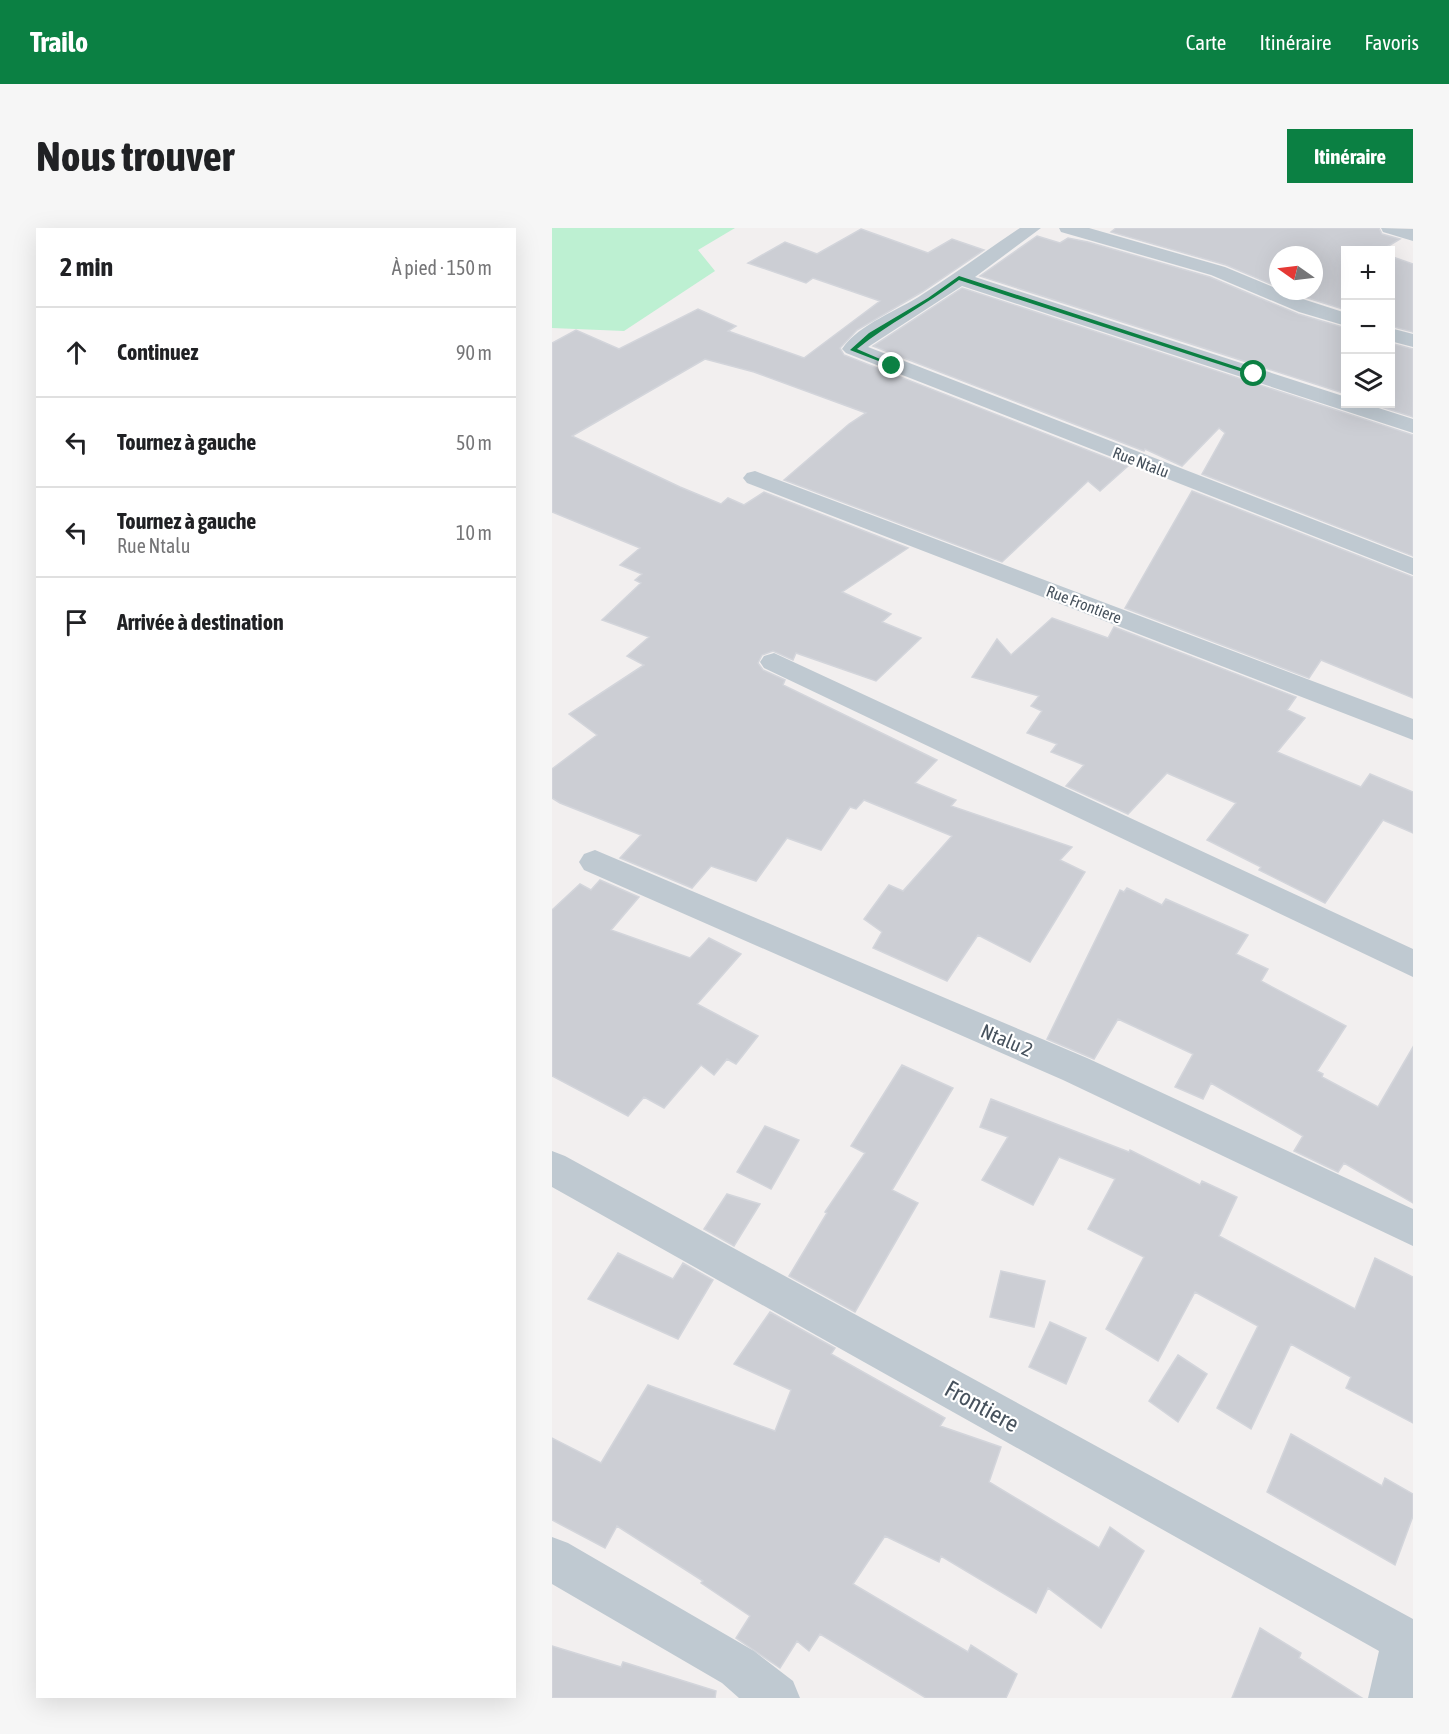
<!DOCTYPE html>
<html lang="fr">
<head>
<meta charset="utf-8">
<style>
	:root { --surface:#fff; --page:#f6f6f6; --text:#202124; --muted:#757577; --line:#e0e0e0; --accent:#0b8043 }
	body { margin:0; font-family:"Asap Condensed",sans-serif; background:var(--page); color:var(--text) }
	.controls { position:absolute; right:18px; top:18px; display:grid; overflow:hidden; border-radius:0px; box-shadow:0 6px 24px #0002 }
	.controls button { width:54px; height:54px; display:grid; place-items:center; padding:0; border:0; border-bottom:2px solid var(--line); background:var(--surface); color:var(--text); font:30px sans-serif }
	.compass { position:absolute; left:717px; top:18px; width:54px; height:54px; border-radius:50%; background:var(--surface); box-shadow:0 6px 24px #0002; rotate:284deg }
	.stop { position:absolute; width:18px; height:18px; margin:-14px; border:4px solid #0b8043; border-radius:50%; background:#fff }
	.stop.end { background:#0b8043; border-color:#fff; box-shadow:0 2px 6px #0008 }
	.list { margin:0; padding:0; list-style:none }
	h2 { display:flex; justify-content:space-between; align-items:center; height:78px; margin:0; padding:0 24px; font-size:26px }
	h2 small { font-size:20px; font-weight:400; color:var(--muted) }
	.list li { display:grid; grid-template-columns:39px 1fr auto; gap:18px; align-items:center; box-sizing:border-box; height:90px; padding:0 24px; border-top:2px solid var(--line) }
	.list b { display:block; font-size:22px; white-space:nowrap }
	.list p { margin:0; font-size:20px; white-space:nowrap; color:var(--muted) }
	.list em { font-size:20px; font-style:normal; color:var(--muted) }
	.icon { flex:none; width:33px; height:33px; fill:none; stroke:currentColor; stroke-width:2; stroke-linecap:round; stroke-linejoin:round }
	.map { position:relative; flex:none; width:861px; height:1470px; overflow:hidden; border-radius:0px }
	header { display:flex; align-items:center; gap:36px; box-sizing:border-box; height:84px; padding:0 30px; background:var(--accent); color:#fff }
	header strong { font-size:28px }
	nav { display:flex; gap:33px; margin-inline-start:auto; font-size:21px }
	.intro { display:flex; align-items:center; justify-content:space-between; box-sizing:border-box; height:144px; padding:0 36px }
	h1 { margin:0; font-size:42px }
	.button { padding:15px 27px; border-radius:0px; background:var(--accent); color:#fff; font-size:21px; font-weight:700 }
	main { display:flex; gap:36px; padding:0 36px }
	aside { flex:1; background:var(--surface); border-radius:0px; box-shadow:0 6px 24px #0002 }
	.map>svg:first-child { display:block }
	.green { fill:#bdf0d2 }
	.building { fill:#ccced4; stroke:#d3d5db; stroke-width:1.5 }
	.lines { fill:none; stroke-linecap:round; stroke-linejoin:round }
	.minor { fill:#bfc9d1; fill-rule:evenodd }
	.route { fill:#0b8043 }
	.labels { text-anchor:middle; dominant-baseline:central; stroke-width:4.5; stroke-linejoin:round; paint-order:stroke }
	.far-street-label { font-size:16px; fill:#47525d; stroke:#fff }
	.street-label { font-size:20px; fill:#47525d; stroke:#fff }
	.near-street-label { font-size:24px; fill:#47525d; stroke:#fff }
</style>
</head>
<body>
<header>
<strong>Trailo</strong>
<nav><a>Carte</a><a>Itinéraire</a><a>Favoris</a></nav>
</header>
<div class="intro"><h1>Nous trouver</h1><a class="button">Itinéraire</a></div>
<main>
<aside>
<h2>2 min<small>À pied · 150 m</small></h2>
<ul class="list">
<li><svg class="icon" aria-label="ahead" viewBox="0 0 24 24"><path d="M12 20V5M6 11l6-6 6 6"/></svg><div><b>Continuez</b></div><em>90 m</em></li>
<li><svg class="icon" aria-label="left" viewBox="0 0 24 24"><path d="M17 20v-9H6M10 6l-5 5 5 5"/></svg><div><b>Tournez à gauche</b></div><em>50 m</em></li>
<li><svg class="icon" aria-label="left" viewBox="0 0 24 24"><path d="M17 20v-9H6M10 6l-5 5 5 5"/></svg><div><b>Tournez à gauche</b><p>Rue Ntalu</p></div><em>10 m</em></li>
<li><svg class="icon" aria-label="arrive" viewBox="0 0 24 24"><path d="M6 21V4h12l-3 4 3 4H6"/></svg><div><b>Arrivée à destination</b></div></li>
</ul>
</aside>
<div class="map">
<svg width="861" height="1470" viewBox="0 0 861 1470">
	<rect width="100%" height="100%" fill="#f2efef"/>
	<path class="green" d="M 0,0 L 183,0 L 146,22 L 163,43 L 72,103 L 0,100 Z"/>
	<path class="building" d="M 564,0 L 827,0 L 830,6 L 848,11 L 830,22 L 794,22 L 794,82 L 733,63 L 762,63 L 762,27 L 726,27 L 726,59 L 674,37 L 559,4 Z
		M 309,1 L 376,25 L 400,11 L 432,22 L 370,64 L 305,102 L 288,120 L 292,127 L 576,238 L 548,263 L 536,253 L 450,334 L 232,252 L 297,196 L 314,185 L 202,144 L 153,131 L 20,208 L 128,259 L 169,276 L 176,270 L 192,277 L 212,264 L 356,320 L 290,364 L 339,386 L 330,394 L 369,410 L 324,453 L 244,425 L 241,432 L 221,423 L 210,427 L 206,435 L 211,442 L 233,452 L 231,457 L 385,532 L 363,555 L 404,572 L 399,578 L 520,619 L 508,632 L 533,644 L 478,734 L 426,707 L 395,753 L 321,720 L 330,704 L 312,691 L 337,657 L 351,663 L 400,608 L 312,572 L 304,581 L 298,579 L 269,622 L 235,610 L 204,653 L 159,638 L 140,660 L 68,630 L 89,607 L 8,575 L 0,570 L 0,541 L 45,507 L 17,486 L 92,437 L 75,428 L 97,409 L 50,392 L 89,355 L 83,352 L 90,346 L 68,337 L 88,320 L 0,284 L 0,115 L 24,102 L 67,121 L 146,81 L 184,98 L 176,103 L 252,130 L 328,73 L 261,50 L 254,55 L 196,35 L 233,14 L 265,26 Z
		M 485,8 L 508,15 L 516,10 L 536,14 L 658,49 L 746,86 L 794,100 L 794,166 L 428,48 Z
		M 838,28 L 861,36 L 861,104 L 838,98 Z
		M 410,60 L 861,207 L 861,328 L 650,246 L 673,205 L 667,200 L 630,238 L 593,221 L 592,223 L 321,118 Z
		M 838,115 L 861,121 L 861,189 L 820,176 L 838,176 Z
		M 640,263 L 861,349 L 861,470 L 769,432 L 757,450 L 573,380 Z
		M 500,390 L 556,410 L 562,399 L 744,469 L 735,482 L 753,490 L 725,524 L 809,559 L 818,546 L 861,564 L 861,605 L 831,592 L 773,675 L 707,642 L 709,639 L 655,612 L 684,575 L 615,545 L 576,586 L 514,558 L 532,537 L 499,524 L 505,516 L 475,505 L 490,483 L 479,478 L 487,468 L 420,449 L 445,411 L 459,427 Z
		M 48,652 L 87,669 L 59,702 L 138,730 L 157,710 L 189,726 L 145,776 L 206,808 L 184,836 L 175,831 L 162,847 L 149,837 L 112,880 L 92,869 L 76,888 L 0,848 L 0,682 L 28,656 L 39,662 Z
		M 575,660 L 610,677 L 614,671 L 696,707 L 684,726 L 716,741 L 709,753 L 794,798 L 765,843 L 771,846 L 770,849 L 826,879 L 861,819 L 861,975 L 792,935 L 786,944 L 742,923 L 751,908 L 659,855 L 651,871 L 623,859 L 641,826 L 566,791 L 542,831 L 495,811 L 568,662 L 572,664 Z
		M 350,837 L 401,860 L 340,962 L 366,975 L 303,1084 L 237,1048 L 275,985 L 273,984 L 313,925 L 299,918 Z
		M 439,871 L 577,924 L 578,922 L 648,957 L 650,953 L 685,969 L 667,1008 L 803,1081 L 823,1030 L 861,1049 L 861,1195 L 794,1160 L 799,1149 L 739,1116 L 699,1201 L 665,1180 L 706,1098 L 643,1064 L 606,1133 L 554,1101 L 592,1029 L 536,1001 L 563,951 L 507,929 L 481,977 L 430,952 L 456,909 L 428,899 Z
		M 213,898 L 247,912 L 219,961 L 185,944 Z
		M 175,966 L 208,976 L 182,1018 L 152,1001 Z
		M 66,1025 L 121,1051 L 131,1035 L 161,1052 L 126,1111 L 36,1071 Z
		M 449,1043 L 493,1053 L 482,1099 L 438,1089 Z
		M 218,1084 L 283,1120 L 279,1126 L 393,1190 L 388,1198 L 449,1219 L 437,1254 L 547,1320 L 558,1299 L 592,1323 L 549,1400 L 496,1360 L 484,1385 L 389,1328 L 387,1334 L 333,1308 L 301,1356 L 416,1424 L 419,1417 L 465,1446 L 454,1470 L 374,1470 L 268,1406 L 257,1423 L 245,1413 L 228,1440 L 184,1410 L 198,1388 L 149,1355 L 151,1353 L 65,1298 L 53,1320 L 0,1292 L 0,1210 L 49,1235 L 96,1157 L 223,1203 L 239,1162 L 182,1136 Z
		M 498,1094 L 534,1110 L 514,1156 L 477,1139 Z
		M 626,1127 L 655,1146 L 626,1194 L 597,1173 Z
		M 739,1206 L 830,1258 L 833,1250 L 861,1266 L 861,1288 L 843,1337 L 715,1264 Z
		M 708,1400 L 749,1425 L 747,1430 L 810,1470 L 680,1470 Z
		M 0,1418 L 69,1439 L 71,1434 L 164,1463 L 163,1470 L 0,1470 Z"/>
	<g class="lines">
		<path class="minor" d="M 468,0 L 489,0 L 423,49 L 794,169 L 794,176 L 814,176 L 861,191 L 861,205 L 410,58 L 316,119 L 861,330 L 861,347 L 294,125 L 290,121 C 308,95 346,83 371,66 C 404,45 435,22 468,0 Z
			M 507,0 L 537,0 L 673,39 L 726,61 L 726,63 L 794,85 L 794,98 L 747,84 L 659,47 L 509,4 Z
			M 829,0 L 861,1 L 861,13 L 831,4 Z
			M 838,100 L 861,106 L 861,119 L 838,113 Z
			M 203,243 L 861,491 L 861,512 L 195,255 L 191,250 L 195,245 Z
			M 222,425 L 861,721 L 861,749 L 212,440 L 208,434 L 212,428 Z
			M 43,622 L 535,830 L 861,981 L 861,1018 L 511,852 L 32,642 L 27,634 L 32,626 Z
			M 0,923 L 13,928 L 861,1391 L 861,1470 L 816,1470 L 827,1423 L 0,959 Z
			M 0,1309 L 16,1315 L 202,1423 L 241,1453 L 248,1470 L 187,1470 L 170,1455 L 0,1356 Z"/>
	</g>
	<path class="route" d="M 407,48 L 704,145 L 705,146 L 700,147 L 407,52 C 374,77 337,95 305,121 L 342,137 L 342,139 L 298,122 L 317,105 L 376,70 Z"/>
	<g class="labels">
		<g class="far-street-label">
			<text transform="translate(589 234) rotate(21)">Rue Ntalu</text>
			<text transform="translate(532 376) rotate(21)">Rue Frontiere</text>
		</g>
		<g class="street-label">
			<text transform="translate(455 812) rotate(23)">Ntalu 2</text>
		</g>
		<g class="near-street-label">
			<text transform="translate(430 1178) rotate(29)">Frontiere</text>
		</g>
	</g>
</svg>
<div class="controls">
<button>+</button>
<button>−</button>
<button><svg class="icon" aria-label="layers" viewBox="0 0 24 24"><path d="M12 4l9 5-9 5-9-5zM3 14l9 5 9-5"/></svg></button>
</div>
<svg class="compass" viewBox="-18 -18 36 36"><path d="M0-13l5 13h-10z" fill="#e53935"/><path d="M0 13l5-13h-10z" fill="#757577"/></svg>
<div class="stop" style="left:702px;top:146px"></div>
<div class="stop end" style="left:340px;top:138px"></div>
</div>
</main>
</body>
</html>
